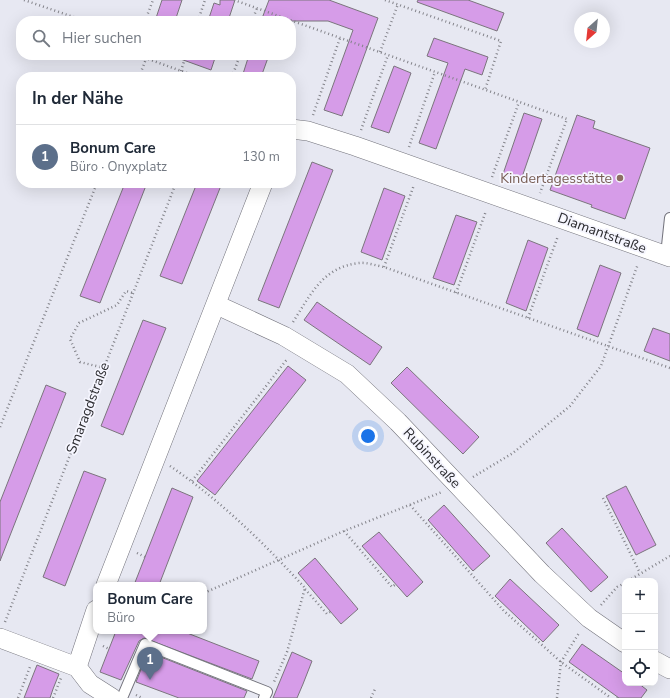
<!DOCTYPE html>
<html lang="de">
<head>
<meta charset="utf-8">
<style>
	:root { --surface:#fff; --page:#f6f6f7; --text:#1f2937; --muted:#747a83; --line:#e0e1e3; --accent:#81812a }
	body { margin:0; font-family:"Nunito Sans",sans-serif; background:var(--page); color:var(--text) }
	.controls { position:absolute; right:12px; bottom:12px; display:grid; overflow:hidden; border-radius:8px; box-shadow:0 4px 16px #0002 }
	.controls button { width:36px; height:36px; display:grid; place-items:center; padding:0; border:0; border-bottom:1px solid var(--line); background:var(--surface); color:var(--text); font:20px sans-serif }
	.compass { position:absolute; left:574px; top:12px; width:36px; height:36px; border-radius:50%; background:var(--surface); box-shadow:0 4px 16px #0002; rotate:207deg }
	.you { position:absolute; left:368px; top:436px; width:14px; height:14px; margin:-10px; border:3px solid #fff; border-radius:50%; background:#1a73e8; box-shadow:0 0 0 6px #1a73e833 }
	.badge { display:grid; place-items:center; width:26px; height:26px; border-radius:50%; background:var(--accent); color:#fff; font-size:13px; font-weight:700 }
	.pin { position:absolute; translate:-50% -33px; filter:drop-shadow(0 1px 2px #0008) }
	.pin::after { content:''; position:absolute; top:21px; width:14px; height:12px; background:inherit; clip-path:polygon(0 0,100% 0,50% 100%) }
	.popup { position:absolute; left:93px; top:582px; width:114px; height:52px; box-sizing:border-box; display:grid; place-content:center; border-radius:8px; background:var(--surface); filter:drop-shadow(0 1px 3px #0005); font-size:13px; white-space:nowrap; color:var(--muted) }
	.popup b { font-size:15px; color:var(--text) }
	.popup::after { content:''; position:absolute; left:50%; top:100%; margin-left:-8px; border:8px solid transparent; border-top-color:var(--surface) }
	.list { margin:0; padding:0; list-style:none }
	h2 { display:flex; justify-content:space-between; align-items:center; height:52px; margin:0; padding:0 16px; font-size:17px }
	h2 small { font-size:13px; font-weight:400; color:var(--muted) }
	.list li { display:grid; grid-template-columns:26px 1fr auto; gap:12px; align-items:center; box-sizing:border-box; height:64px; padding:0 16px; border-top:1px solid var(--line) }
	.list b { display:block; font-size:15px; white-space:nowrap }
	.list p { margin:0; font-size:13px; white-space:nowrap; color:var(--muted) }
	.list em { font-size:13px; font-style:normal; color:var(--muted) }
	.icon { flex:none; width:22px; height:22px; fill:none; stroke:currentColor; stroke-width:2; stroke-linecap:round; stroke-linejoin:round }
	.map { position:relative; flex:none; width:670px; height:698px; overflow:hidden }
	.search { position:absolute; background:var(--surface); box-shadow:0 4px 16px #0002; left:16px; top:16px; width:280px; height:44px; display:flex; align-items:center; gap:10px; box-sizing:border-box; padding:0 14px; border-radius:16px; color:var(--muted); font-size:15px }
	.panel { position:absolute; background:var(--surface); box-shadow:0 4px 16px #0002; left:16px; top:72px; width:280px; height:116px; border-radius:16px }
	.map>svg:first-child { display:block }
	.building { fill:#d69ce8; stroke:#7b757d }
	.lines { fill:none; stroke-linecap:round; stroke-linejoin:round }
	.lane-casing { stroke:#73737c; stroke-width:12 }
	.street-casing { stroke:#73737c; stroke-width:20 }
	.path { stroke:#83838a; stroke-width:2.5; stroke-dasharray:1 3; stroke-linecap:butt }
	.lane { stroke:#fff; stroke-width:10 }
	.street { stroke:#fff; stroke-width:19 }
	.education-dot { fill:#8d6e63; stroke:#f5f5fe; stroke-width:1.5 }
	.labels { text-anchor:middle; dominant-baseline:central; stroke-width:3.5; stroke-linejoin:round; paint-order:stroke }
	.education-label { font-size:14px; fill:#785e54; stroke:#f5f5fe; text-anchor:end }
	.street-label { font-size:14px; fill:#2c2c30; stroke:#f5f5fe }
</style>
</head>
<body>
<div class="map">
<svg width="670" height="698" viewBox="0 0 670 698">
	<rect width="100%" height="100%" fill="#e7e8f2"/>
	<path class="building" d="M 162,0 L 182,0 L 175,21 L 155,21 Z
		M 220,0 L 235,0 L 228,21 L 208,21 L 214,3 L 220,5 Z
		M 269,0 L 329,0 L 378,18 L 342,116 L 324,110 L 353,30 L 328,21 L 261,21 Z
		M 418,0 L 468,0 L 504,13 L 497,31 L 417,2 Z
		M 434,38 L 488,57 L 482,75 L 465,69 L 436,149 L 419,143 L 448,63 L 427,56 Z
		M 176,55 L 216,55 L 211,70 L 175,57 Z
		M 249,55 L 269,55 L 261,77 L 242,77 Z
		M 394,66 L 411,73 L 389,133 L 371,127 Z
		M 524,113 L 542,119 L 521,180 L 503,174 Z
		M 577,115 L 595,121 L 593,128 L 650,148 L 625,219 L 591,207 L 592,205 L 550,190 Z
		M 312,162 L 333,170 L 279,308 L 258,300 Z
		M 125,183 L 147,183 L 100,303 L 80,296 Z
		M 197,183 L 222,183 L 182,284 L 160,276 Z
		M 384,188 L 405,196 L 382,260 L 361,252 Z
		M 456,215 L 477,222 L 454,285 L 433,278 Z
		M 528,240 L 548,248 L 526,311 L 506,303 Z
		M 600,265 L 621,273 L 598,337 L 577,329 Z
		M 317,302 L 382,347 L 370,365 L 304,320 Z
		M 143,320 L 166,328 L 123,435 L 101,426 Z
		M 653,328 L 670,334 L 670,361 L 644,351 Z
		M 288,366 L 306,380 L 215,495 L 197,481 Z
		M 407,367 L 479,437 L 463,454 L 391,383 Z
		M 46,385 L 66,393 L 0,561 L 0,502 Z
		M 84,471 L 106,479 L 65,586 L 43,577 Z
		M 626,486 L 656,545 L 636,555 L 606,496 Z
		M 172,488 L 193,497 L 159,585 L 134,585 Z
		M 444,505 L 490,556 L 473,571 L 428,520 Z
		M 562,528 L 608,577 L 591,592 L 546,543 Z
		M 379,532 L 423,582 L 407,597 L 362,546 Z
		M 315,558 L 358,609 L 341,624 L 298,573 Z
		M 510,579 L 559,625 L 543,642 L 495,596 Z
		M 116,631 L 182,631 L 259,661 L 252,679 L 144,638 L 139,641 L 121,680 L 100,672 Z
		M 582,644 L 625,674 L 625,683 L 638,683 L 647,690 L 641,698 L 619,698 L 569,662 Z
		M 148,652 L 247,691 L 244,698 L 179,698 L 136,682 Z
		M 292,652 L 312,661 L 303,684 L 297,698 L 273,698 Z
		M 37,665 L 59,674 L 53,689 L 50,698 L 24,698 Z"/>
	<g class="lines">
		<g class="lane-casing">
			<path id="lane" d="M 666,255 L 670,218
				M 122,698 L 145,644 L 267,692 L 264,698"/>
		</g>
		<g class="street-casing">
			<path id="street" d="M 291,129 L 308,131 L 355,146 L 670,257
				M 217,305 L 284,336 L 347,374 L 398,422 L 542,574 L 589,618 L 625,643
				M 106,585 L 263,183
				M 0,638 L 77,667
				M 655,661 L 670,669
				M 77,667 L 96,610
				M 77,667 L 90,684 L 112,698"/>
		</g>
		<path class="path" d="M 24,0 L 85,21
			M 234,0 L 567,119 L 540,193
			M 385,0 L 501,41 L 485,90
			M 145,21 L 153,0
			M 198,21 L 205,0
			M 252,21 L 257,8
			M 380,52 L 398,4
			M 137,55 L 198,77
			M 181,71 L 186,55
			M 139,77 L 146,59
			M 232,77 L 240,55
			M 313,115 L 340,38
			M 361,130 L 388,55
			M 409,147 L 435,72
			M 492,177 L 519,102
			M 384,267 L 414,185
			M 456,293 L 486,211
			M 528,318 L 558,236
			M 293,322 C 311,294 323,267 359,263 C 367,262 377,266 384,267 L 670,368
			M 104,368 L 80,362 L 70,339 L 79,323 L 117,305 L 126,291 L 133,293
			M 0,427 L 97,183
			M 170,466 C 220,500 265,544 305,588 L 287,652 L 274,682
			M 473,477 L 513,453 L 570,406 L 601,366 L 638,264
			M 192,481 L 288,358
			M 603,498 L 640,573
			M 410,505 L 504,611 L 561,662 L 611,698
			M 344,531 L 392,587 L 396,584
			M 137,553 L 145,557
			M 628,581 L 670,556
			M 305,589 L 327,614 L 330,612
			M 204,593 L 344,531 L 442,492
			M 601,605 L 617,587 L 625,583
			M 5,622 L 176,183
			M 103,646 L 109,649
			M 136,695 L 142,698
			M 18,698 L 30,667
			M 53,698 L 61,678
			M 371,698 L 375,689
			M 557,698 L 561,662 L 579,633
			M 617,698 L 618,697"/>
		<use href="#lane" class="lane"/>
		<use href="#street" class="street"/>
	</g>
	<circle class="education-dot" cx="620" cy="178" r="4"/>
	<g class="labels">
		<g class="education-label">
			<text x="612" y="178">Kindertagesstätte</text>
		</g>
		<g class="street-label">
			<text transform="translate(602 233) rotate(20)">Diamantstraße</text>
			<text transform="translate(88 408) rotate(-69)">Smaragdstraße</text>
			<text transform="translate(432 458) rotate(47)">Rubinstraße</text>
		</g>
	</g>
</svg>
<div class="controls">
<button>+</button>
<button>−</button>
<button><svg class="icon" aria-label="locate" viewBox="0 0 24 24"><circle cx="12" cy="12" r="6"/><path d="M12 2v4M12 18v4M2 12h4M18 12h4"/></svg></button>
</div>
<svg class="compass" viewBox="-18 -18 36 36"><path d="M0-13l5 13h-10z" fill="#e53935"/><path d="M0 13l5-13h-10z" fill="#747a83"/></svg>
<div class="you"></div>
<div class="pin badge" style="left:150px;top:680px;background:#5c6f8a">1</div>
<div class="popup"><b>Bonum Care</b>Büro</div>
<div class="search"><svg class="icon" aria-label="search" viewBox="0 0 24 24"><circle cx="10" cy="10" r="6"/><path d="M15 15l6 6"/></svg>Hier suchen</div>
<section class="panel">
<h2>In der Nähe<small></small></h2>
<ul class="list">
<li><span class="badge" style="background:#5c6f8a">1</span><div><b>Bonum Care</b><p>Büro · Onyxplatz</p></div><em>130 m</em></li>
</ul>
</section>
</div>
</body>
</html>
